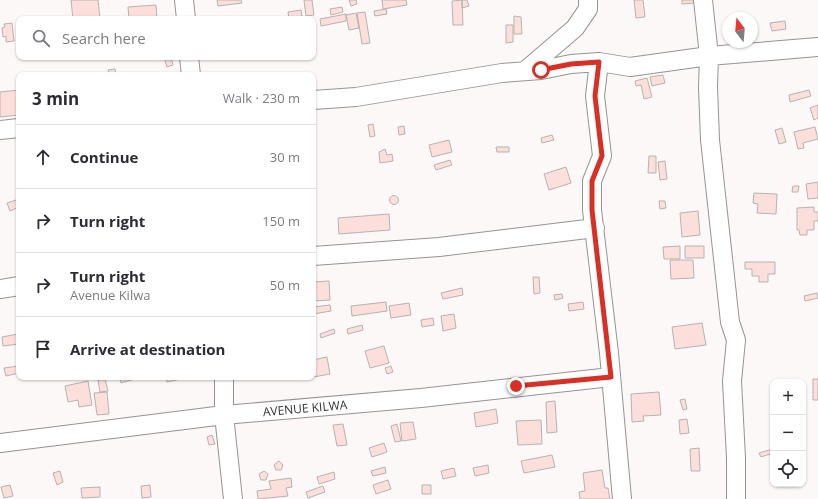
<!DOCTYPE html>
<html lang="en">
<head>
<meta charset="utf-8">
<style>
	:root { --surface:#fff; --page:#f7f7f7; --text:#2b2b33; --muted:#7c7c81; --line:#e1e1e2 }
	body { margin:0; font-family:"Open Sans",sans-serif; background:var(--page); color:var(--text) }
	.controls { position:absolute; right:12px; bottom:12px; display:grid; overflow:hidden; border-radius:8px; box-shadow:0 1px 3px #0004 }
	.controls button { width:36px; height:36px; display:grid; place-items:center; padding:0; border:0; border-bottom:1px solid var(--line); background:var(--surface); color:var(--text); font:20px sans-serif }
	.compass { position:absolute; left:722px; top:12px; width:36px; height:36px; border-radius:50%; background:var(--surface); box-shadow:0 1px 3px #0004; rotate:344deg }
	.stop { position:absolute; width:12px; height:12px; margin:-9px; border:3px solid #d93025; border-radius:50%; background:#fff }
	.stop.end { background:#d93025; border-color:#fff; box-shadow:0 1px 4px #0008 }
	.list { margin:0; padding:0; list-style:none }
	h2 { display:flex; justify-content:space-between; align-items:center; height:52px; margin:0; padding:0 16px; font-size:17px }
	h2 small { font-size:13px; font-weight:400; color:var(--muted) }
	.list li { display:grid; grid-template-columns:26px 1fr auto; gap:12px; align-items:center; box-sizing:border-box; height:64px; padding:0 16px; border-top:1px solid var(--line) }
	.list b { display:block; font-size:15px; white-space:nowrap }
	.list p { margin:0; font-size:13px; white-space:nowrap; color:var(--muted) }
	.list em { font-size:13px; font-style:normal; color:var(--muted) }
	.icon { flex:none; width:22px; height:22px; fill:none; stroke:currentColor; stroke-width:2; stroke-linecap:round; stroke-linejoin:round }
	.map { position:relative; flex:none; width:818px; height:499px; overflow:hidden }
	.search { position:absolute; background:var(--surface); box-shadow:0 1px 3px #0004; left:16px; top:16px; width:300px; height:44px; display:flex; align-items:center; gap:10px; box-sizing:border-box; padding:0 14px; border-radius:8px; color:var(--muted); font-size:15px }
	.panel { position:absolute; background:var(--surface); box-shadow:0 1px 3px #0004; left:16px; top:72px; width:300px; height:308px; border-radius:8px }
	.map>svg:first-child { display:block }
	.building { fill:#fcdeda; stroke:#b7b3b2 }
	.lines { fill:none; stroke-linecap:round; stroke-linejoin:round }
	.minor-casing { stroke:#979393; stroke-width:20 }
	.minor { stroke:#fff; stroke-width:18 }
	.route { stroke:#d93025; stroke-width:5 }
	.labels { text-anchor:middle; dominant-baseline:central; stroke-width:4; stroke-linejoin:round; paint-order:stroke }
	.street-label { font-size:12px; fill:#353434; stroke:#fff }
</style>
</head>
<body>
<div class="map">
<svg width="818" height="499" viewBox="0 0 818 499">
	<rect width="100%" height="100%" fill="#fdf8f8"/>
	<path class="building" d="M 71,0 L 98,0 L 100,19 L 73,19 Z
		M 217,0 L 241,0 L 242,3 L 218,6 Z
		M 304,0 L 312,0 L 314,15 L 306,16 Z
		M 349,0 L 356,0 L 357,4 L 351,6 Z
		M 382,0 L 406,0 L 407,5 L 383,9 Z
		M 462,0 L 467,0 L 469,6 L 462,8 Z
		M 462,0 L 463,25 L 453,25 L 452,1 Z
		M 634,0 L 643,0 L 645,17 L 636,18 Z
		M 682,0 L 693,0 L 694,3 L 682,4 Z
		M 156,5 L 157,19 L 129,19 L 128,7 Z
		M 342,7 L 343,12 L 331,15 L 330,9 Z
		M 386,9 L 387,14 L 375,16 L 374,11 Z
		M 301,10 L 302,16 L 289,19 L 288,12 Z
		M 365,12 L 370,43 L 362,44 L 357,13 Z
		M 356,13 L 359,28 L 349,30 L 346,15 Z
		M 346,14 L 346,21 L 321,26 L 320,19 Z
		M 514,16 L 521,17 L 522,34 L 514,34 Z
		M 785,21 L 786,29 L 772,31 L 770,23 Z
		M 12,23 L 14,41 L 6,42 L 6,36 L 3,37 L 2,28 L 5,27 L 4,24 Z
		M 506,25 L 513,25 L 513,42 L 506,43 Z
		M 164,57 L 171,57 L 173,65 L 167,67 Z
		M 115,69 L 116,75 L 109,75 L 108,70 Z
		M 663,75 L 665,83 L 652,86 L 650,77 Z
		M 647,78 L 652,97 L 644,99 L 641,85 L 636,86 L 635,81 Z
		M 19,90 L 19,115 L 0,117 L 0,92 Z
		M 809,90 L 811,96 L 790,102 L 789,95 Z
		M 818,105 L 818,118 L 814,120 L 810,108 Z
		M 373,124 L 375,136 L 370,137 L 368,125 Z
		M 404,126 L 405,134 L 399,135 L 398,127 Z
		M 815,127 L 818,139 L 803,143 L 804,148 L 798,149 L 794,132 Z
		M 782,128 L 786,142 L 779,144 L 775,130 Z
		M 552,135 L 554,140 L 542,143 L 541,138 Z
		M 449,140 L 452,152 L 432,157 L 429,145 Z
		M 496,147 L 509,147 L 509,152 L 497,152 Z
		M 385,149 L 387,155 L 392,154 L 393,161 L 380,163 L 379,152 Z
		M 649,156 L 656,156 L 656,173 L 648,173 Z
		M 450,160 L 452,165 L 436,170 L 434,165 Z
		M 665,161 L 667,179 L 660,180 L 658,162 Z
		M 566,167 L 571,183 L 549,190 L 544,174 Z
		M 818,182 L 818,198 L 808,199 L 806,184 Z
		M 793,186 L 799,186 L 798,192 L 792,192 Z
		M 754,193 L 777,194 L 776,214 L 757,213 L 758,204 L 753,203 Z
		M389.5 200a4.5 4.5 0 1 1 9 0a4.5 4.5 0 1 1-9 0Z
		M 19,199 L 19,207 L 10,211 L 7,203 Z
		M 659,201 L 665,201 L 666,208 L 660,209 Z
		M 814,207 L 814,212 L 818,212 L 818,221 L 814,221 L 814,230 L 807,230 L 807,235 L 800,235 L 799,230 L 797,230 L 797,208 Z
		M 698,211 L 700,235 L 682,237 L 680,213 Z
		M 389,214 L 390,230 L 339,234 L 338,218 Z
		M 680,246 L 680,259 L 664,259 L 663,247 Z
		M 685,246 L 704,246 L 704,258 L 685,258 Z
		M 670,260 L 693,260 L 694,278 L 671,279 Z
		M 745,262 L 775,262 L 775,274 L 768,274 L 768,282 L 759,282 L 759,276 L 752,276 L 752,269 L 745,269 Z
		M 533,277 L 539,277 L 540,293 L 534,294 Z
		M 329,281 L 330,300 L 313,301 L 313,282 Z
		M 462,288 L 463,295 L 443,299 L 441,293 Z
		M 817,293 L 818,298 L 805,301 L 804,296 Z
		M 562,294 L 563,298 L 555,300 L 554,295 Z
		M 386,302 L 387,311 L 352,316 L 351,306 Z
		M 583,302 L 584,309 L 569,311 L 568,304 Z
		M 409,303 L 411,315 L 391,318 L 389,306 Z
		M 330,305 L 331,311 L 313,314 L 313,307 Z
		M 454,314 L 456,328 L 443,331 L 441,316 Z
		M 433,318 L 434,325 L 422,327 L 421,320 Z
		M 702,323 L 706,345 L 675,349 L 672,327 Z
		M 362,325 L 363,330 L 348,334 L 347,329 Z
		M 334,329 L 335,333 L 321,338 L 320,334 Z
		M 18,334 L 19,344 L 3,346 L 2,337 Z
		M 384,346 L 389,363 L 370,368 L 365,351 Z
		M 327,357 L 330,374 L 308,378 L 313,377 L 313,360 Z
		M 19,366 L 19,373 L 6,376 L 4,368 Z
		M 391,366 L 393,372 L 387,374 L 385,368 Z
		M 119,377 L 141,377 L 121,383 Z
		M 166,377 L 190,377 L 167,382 Z
		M 105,379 L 108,391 L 100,392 L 98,380 Z
		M 813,379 L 818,379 L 818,400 L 813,400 Z
		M 88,381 L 92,405 L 79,407 L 78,400 L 68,402 L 65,386 Z
		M 107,392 L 109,414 L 97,415 L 94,393 Z
		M 659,392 L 661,415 L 643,416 L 644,421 L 632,422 L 631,394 Z
		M 685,399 L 687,409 L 683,410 L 680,400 Z
		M 555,401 L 557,432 L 547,433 L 546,402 Z
		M 496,409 L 498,423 L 476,427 L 474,413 Z
		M 687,419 L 689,433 L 680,434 L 679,420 Z
		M 541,420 L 542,444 L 518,445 L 516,421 Z
		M 413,422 L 416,439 L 402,441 L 400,423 Z
		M 343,424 L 347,445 L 337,446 L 333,425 Z
		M 397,424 L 401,441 L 395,442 L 391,426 Z
		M 212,435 L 215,444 L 209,445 L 207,437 Z
		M 384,443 L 387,452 L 372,457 L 369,448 Z
		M 699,448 L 700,471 L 691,471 L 690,449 Z
		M 773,449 L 773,453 L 761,457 L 759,453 Z
		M 552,455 L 555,467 L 524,473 L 521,461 Z
		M 279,461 L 283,465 L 281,470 L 276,470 L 274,465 Z
		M 488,465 L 489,473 L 475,476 L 473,468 Z
		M 385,467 L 386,473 L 373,476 L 371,471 Z
		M 454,468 L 456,476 L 443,479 L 441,471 Z
		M 602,470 L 605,488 L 608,488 L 610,499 L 580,499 L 579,492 L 585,491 L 583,473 Z
		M 60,471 L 63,482 L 57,485 L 53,473 Z
		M 264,471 L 268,474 L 266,480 L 261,480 L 259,474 Z
		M 334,472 L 335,479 L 319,484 L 317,477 Z
		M 291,478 L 292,487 L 286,488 L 288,496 L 258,499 L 257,491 L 271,489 L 269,481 Z
		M 388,480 L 391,489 L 376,494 L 373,485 Z
		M 10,485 L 13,496 L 4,498 L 1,487 Z
		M 150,485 L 151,497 L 142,498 L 141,486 Z
		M 422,485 L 431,485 L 431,494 L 422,494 Z
		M 323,486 L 325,492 L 308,498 L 306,492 Z
		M 100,487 L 100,497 L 82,498 L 81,488 Z"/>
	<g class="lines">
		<g class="minor-casing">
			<path id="minor" d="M 184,0 L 186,19
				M 703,0 L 709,56 L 708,87 L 710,140 L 730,322 L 736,340 L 732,381 L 736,458 L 736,499
				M 189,57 L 191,75
				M 599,62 L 595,96 L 602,156 L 592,181 L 592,210 L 609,353 L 622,499
				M 526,70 L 575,28 L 588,9 L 588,0
				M 313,100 L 356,97 L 502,73 L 541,70 L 571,64 L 599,62 L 630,67 L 709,56 L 818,47
				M 0,130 L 19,128
				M 313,256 L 439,247 L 595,228
				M 0,289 L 19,286
				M 224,377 L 224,415 L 233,499
				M 0,443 L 224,415 L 421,398 L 611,377"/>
		</g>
		<use href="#minor" class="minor"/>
	</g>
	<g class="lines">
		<path class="route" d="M 516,386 L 611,377 L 592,210 L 592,181 L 602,156 L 595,96 L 599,62 L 571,64 L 541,70"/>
	</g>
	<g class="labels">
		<g class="street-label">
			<text transform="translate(305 408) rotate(-5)">AVENUE KILWA</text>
		</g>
	</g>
</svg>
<div class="controls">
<button>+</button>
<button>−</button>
<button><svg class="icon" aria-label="locate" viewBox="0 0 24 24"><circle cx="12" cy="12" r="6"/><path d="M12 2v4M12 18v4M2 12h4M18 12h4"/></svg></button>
</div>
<svg class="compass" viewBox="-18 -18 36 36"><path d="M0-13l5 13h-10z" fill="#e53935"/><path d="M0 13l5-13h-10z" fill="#7c7c81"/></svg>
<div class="stop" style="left:541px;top:70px"></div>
<div class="stop end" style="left:516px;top:386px"></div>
<div class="search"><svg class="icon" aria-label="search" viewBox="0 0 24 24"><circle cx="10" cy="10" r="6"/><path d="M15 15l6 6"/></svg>Search here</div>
<section class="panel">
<h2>3 min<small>Walk · 230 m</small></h2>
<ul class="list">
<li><svg class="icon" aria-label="ahead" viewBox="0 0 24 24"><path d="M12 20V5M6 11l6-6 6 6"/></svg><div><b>Continue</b></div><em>30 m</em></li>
<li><svg class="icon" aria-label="right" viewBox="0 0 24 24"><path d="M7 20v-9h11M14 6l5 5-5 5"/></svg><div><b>Turn right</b></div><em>150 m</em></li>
<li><svg class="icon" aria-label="right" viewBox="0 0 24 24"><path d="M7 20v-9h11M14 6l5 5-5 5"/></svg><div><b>Turn right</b><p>Avenue Kilwa</p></div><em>50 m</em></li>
<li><svg class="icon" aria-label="arrive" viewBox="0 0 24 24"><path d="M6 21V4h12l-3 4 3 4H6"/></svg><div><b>Arrive at destination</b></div></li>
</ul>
</section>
</div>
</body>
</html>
